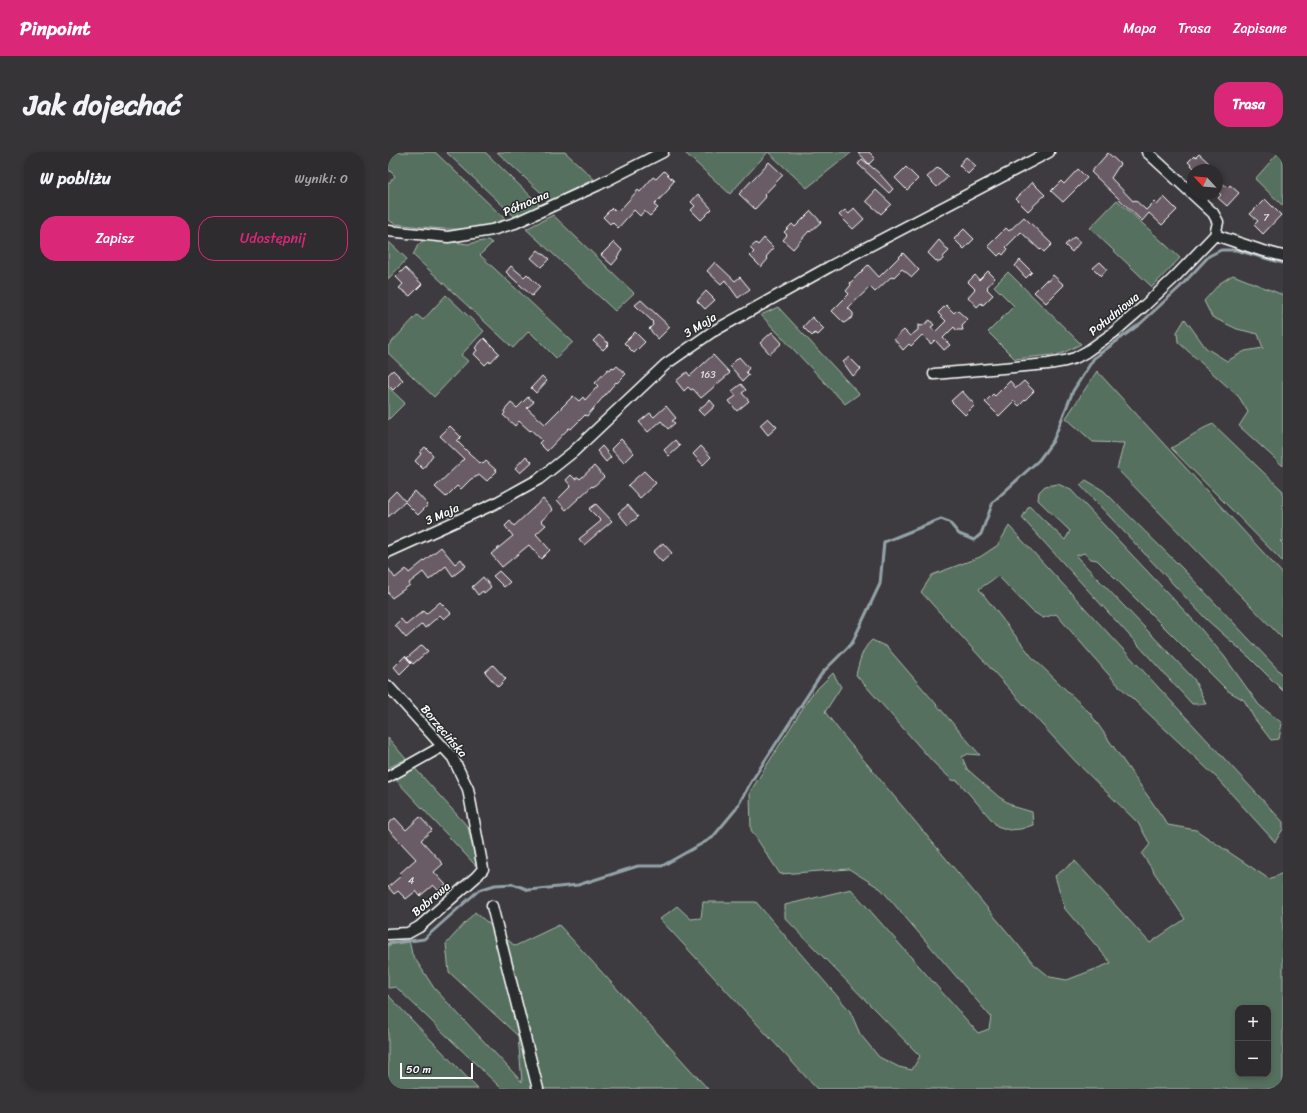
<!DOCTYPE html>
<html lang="pl">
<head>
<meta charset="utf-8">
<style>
	:root { --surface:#2e2c2f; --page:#363437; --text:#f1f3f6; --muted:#a7a7aa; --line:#49484b; --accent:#db2777 }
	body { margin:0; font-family:Sriracha,sans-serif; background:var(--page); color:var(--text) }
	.controls { position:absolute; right:12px; bottom:12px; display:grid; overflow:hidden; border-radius:8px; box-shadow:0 2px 6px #0003 }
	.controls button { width:36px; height:36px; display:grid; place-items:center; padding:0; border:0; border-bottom:1px solid var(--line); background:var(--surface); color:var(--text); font:20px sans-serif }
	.compass { position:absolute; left:799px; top:12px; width:36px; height:36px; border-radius:50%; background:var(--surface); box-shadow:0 2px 6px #0003; rotate:296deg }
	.scale { position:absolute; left:12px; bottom:10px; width:73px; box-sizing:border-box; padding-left:4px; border:2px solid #fff; border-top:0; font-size:11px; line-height:14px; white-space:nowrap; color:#fff; -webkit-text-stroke:3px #2a2d2e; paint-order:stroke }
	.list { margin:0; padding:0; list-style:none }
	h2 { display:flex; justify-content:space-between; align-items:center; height:52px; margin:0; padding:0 16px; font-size:17px }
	h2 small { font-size:13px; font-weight:400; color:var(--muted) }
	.actions { display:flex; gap:8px; padding:12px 16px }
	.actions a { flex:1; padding:9px 0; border:1px solid var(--accent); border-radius:16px; text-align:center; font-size:14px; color:var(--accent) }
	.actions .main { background:var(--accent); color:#fff }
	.map { position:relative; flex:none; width:895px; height:937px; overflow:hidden; border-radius:16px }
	header { display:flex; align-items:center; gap:24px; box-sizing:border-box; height:56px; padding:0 20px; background:var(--accent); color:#fff }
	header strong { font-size:19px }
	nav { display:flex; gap:22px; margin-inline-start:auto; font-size:14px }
	.intro { display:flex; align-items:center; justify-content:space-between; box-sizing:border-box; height:96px; padding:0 24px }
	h1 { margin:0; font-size:28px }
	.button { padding:10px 18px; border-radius:16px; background:var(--accent); color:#fff; font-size:14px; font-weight:700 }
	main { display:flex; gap:24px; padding:0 24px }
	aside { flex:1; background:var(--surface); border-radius:16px; box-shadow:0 2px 6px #0003 }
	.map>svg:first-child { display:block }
	.green { fill:#56705e; stroke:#aab8ae; fill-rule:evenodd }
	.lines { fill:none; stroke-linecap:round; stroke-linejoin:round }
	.stream { stroke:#94a3a9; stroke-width:3 }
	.building { fill:#6a5b66; stroke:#fff }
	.minor-casing { stroke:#fff; stroke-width:13 }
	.minor { stroke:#2a2d2e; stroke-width:10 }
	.labels { text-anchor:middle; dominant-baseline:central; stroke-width:3; stroke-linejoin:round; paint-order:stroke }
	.number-label { font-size:10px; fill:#dad6d9 }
	.street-label { font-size:12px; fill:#fff; stroke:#2a2d2e }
</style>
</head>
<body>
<header>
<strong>Pinpoint</strong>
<nav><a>Mapa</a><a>Trasa</a><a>Zapisane</a></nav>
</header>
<div class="intro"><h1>Jak dojechać</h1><a class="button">Trasa</a></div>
<main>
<aside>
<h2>W pobliżu<small>Wyniki: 0</small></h2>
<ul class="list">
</ul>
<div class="actions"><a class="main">Zapisz</a><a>Udostępnij</a></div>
</aside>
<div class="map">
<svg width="895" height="937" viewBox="0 0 895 937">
	<rect width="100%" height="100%" fill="#3d3b3f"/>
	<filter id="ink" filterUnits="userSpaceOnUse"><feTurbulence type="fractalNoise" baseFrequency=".025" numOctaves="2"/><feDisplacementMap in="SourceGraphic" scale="8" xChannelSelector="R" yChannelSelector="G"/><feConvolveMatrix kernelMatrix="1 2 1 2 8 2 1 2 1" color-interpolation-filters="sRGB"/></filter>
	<g filter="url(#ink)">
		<path class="green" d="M 0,0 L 47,0 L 118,68 C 83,83 44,76 7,72 L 0,68 L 0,32 L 7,24 L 0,17 Z
			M 58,0 L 97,0 L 152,53 L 127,65 Z
			M 109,0 L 177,0 L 206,27 L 162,49 Z
			M 296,0 L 464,0 L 419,36 L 380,0 L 342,42 Z
			M 891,0 L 895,0 L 895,54 L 867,27 Z
			M 729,48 L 792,106 L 764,135 L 702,76 Z
			M 165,63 L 246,141 L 227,159 L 138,77 Z
			M 37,87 L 44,87 L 80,92 L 100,88 L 104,91 L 92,103 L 185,190 L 168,206 L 141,179 L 125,196 L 25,103 L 30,93 Z
			M 0,89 L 19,107 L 0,127 Z
			M 620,120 L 693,192 L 673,202 L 627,207 L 600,180 L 626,154 L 606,134 Z
			M 845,123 L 895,143 L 895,314 L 851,274 L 860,260 L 851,245 L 790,190 L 789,180 L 797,167 L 818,196 L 839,209 L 857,199 L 875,196 L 870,182 L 849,177 L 824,165 L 816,149 L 832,131 Z
			M 58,143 L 96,179 L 73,203 L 80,209 L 46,245 L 0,201 L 0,194 L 29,163 L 35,168 Z
			M 390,155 L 471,242 L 457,252 L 373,163 Z
			M 709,219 L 895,422 L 895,487 L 729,317 L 736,291 L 705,290 L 678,266 Z
			M 0,235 L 17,251 L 0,268 Z
			M 825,272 L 895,339 L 895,389 L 892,389 L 895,392 L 895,410 L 783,296 C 799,288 809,278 825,272 Z
			M 698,328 L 716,339 L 795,417 L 895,523 L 895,539 L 862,506 L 818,467 L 692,333 Z
			M 670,332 L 683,338 L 806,469 L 836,504 L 871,553 L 894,571 L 891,587 L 883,588 L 866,566 L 856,548 L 840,539 L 709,408 L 703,407 L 696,401 L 688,404 L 806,527 L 818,552 L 804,552 L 634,366 L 641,354 L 677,388 L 682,379 L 650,348 L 651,340 L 657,334 Z
			M 621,374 L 895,670 L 895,677 L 887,690 L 829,626 L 728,531 L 668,462 L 655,466 L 644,459 L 610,424 L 591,437 L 644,505 L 702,561 L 780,673 L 808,678 L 881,727 L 895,721 L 895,937 L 429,937 L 272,767 L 289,754 L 303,767 L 313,766 L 315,750 L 368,750 L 462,859 L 472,882 L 491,905 L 511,915 L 524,918 L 532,904 L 397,766 L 397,753 L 463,737 L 590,881 L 601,877 L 603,865 L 493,737 L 461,717 L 392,722 L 363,678 L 362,640 L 423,543 L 445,521 L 453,535 L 437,560 L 454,582 L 646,812 L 662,825 L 679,828 L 723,811 L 677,757 L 667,724 L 687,709 L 762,791 L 797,767 L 754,702 L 762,692 L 750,671 L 687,609 L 533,440 L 544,423 L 592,405 L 610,393 ZM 850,856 L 880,856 L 880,922 L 850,922 Z
			M 484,488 L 499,495 L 592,603 L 580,602 L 574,605 L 579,617 L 611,645 L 627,655 L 644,660 L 645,673 L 633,677 L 621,678 L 609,674 L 570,629 L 564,628 L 545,610 L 468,523 C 471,511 474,496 484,488 Z
			M 0,586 L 18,607 L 0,616 Z
			M 24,613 L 80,675 L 89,715 L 8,628 L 10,622 Z
			M 87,760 L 127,794 L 171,773 L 320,937 L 114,937 L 8,835 L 0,836 L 0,790 L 21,788 L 24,802 L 46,836 L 134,930 L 130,884 L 61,820 L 58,792 Z
			M 0,843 L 90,937 L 0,937 Z"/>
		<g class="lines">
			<path class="stream" d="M 0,792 L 36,787 L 91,738 L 107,733 L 125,732 L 141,738 L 190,733 L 250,714 L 274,714 L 324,686 L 348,657 L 363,630 L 434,521 L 464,491 L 492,432 L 496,390 L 553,367 L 561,370 L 571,382 L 586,388 L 593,382 L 605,350 L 651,308 L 665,289 L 685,239 L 706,206 L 753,171 L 792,135 L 821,104 L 833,98 L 848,98 L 895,111"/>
		</g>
		<path class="building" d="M 470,0 L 481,0 L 487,6 L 481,12 Z
			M 720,1 L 732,12 L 723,26 L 745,49 L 747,48 L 758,58 L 766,50 L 769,53 L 776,45 L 789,58 L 774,73 L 761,61 L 754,69 L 703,20 Z
			M 811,2 L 821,11 L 815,18 L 808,18 L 800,10 L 806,4 L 807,6 Z
			M 578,5 L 588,14 L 580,22 L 571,13 Z
			M 474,7 L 491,21 L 505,37 L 501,41 L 470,12 Z
			M 381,10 L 395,23 L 376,43 L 378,45 L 367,57 L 351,42 Z
			M 518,15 L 530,27 L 519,38 L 507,26 Z
			M 550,15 L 560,25 L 549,35 L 539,25 Z
			M 690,17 L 699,26 L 675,50 L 663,39 L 673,29 L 676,32 Z
			M 276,19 L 286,29 L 281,35 L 282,36 L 266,53 L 270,56 L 262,64 L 256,59 L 252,64 L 246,58 L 230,76 L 224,70 L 222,72 L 215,65 L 224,56 L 227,59 L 229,57 L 231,59 L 250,38 L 252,40 L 265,25 L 268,27 Z
			M 644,30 L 657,43 L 640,59 L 628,47 Z
			M 833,30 L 840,36 L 842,33 L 851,41 L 839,54 L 830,46 L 833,43 L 829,39 L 829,34 Z
			M 488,38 L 503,52 L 493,62 L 478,49 Z
			M 310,42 L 324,57 L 313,68 L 303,58 L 307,54 L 303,50 Z
			M 877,47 L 893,63 L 875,82 L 866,73 L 870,69 L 862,62 Z
			M 466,56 L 476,67 L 465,77 L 451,63 L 457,58 L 461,62 Z
			M 423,59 L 433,70 L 422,80 L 421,79 L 405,97 L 395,88 L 399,83 L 396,80 L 404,72 L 407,75 Z
			M 636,65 L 664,92 L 656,100 L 653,97 L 652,98 L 633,80 L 618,95 L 620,97 L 615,103 L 613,101 L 610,104 L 600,94 L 618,76 L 621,79 Z
			M 576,77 L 586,87 L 576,97 L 566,87 Z
			M 686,85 L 692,90 L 684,100 L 677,93 Z
			M 376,86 L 386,96 L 378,105 L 380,107 L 373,115 L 362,104 L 366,100 L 362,96 L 368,91 L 370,93 Z
			M 551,88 L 561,99 L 555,105 L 555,107 L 552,110 L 549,110 L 540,101 Z
			M 226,90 L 234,98 L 229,105 L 230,106 L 224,113 L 213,103 Z
			M 150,98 L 161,107 L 153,115 L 143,106 Z
			M 515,101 L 531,118 L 524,125 L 514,117 L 505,126 L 503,125 L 487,140 L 482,135 L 460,156 L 465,161 L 465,165 L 456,171 L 444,159 L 461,142 L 458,139 L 463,133 L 462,131 L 480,113 L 491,125 Z
			M 632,108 L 644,120 L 638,126 L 627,114 Z
			M 327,110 L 347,129 L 352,125 L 362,137 L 350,146 L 337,128 L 333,132 L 319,119 Z
			M 712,110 L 719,117 L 713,124 L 705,116 Z
			M 123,114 L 136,125 L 139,122 L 152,135 L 144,144 L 118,120 Z
			M 17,116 L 34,132 L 22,144 L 11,136 L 15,132 L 8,125 Z
			M 600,119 L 607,126 L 599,135 L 600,136 L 599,137 L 605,143 L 595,153 L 593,151 L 589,155 L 580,145 L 587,137 L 580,130 L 587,123 L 591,128 Z
			M 665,123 L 676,133 L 658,151 L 646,140 L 658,128 L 660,129 Z
			M 318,139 L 327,148 L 317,157 L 309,149 Z
			M 253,148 L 282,175 L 270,187 L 261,177 L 265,173 L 264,171 L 265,170 L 247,153 Z
			M 558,153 L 566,161 L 569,158 L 580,168 L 574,174 L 575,178 L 568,178 L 566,175 L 555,186 L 562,193 L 556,198 L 547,188 L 543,192 L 534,183 L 523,194 L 521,192 L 515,198 L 506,187 L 516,178 L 522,184 L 530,178 L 530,173 L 534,174 L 542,168 L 546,173 L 543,175 L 547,180 L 558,169 L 550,161 Z
			M 424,165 L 436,177 L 430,183 L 427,181 L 424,184 L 415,175 Z
			M 247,180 L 257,190 L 246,201 L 236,191 Z
			M 384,180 L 394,191 L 382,202 L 372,191 Z
			M 211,183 L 221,192 L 215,198 L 205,189 Z
			M 96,186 L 111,201 L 102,211 L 101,209 L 97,213 L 86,202 L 89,198 L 87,196 Z
			M 325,203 L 342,221 L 313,246 L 305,237 L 303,238 L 300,235 L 296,239 L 288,229 L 299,220 L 302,224 Z
			M 351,205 L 361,216 L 358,220 L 361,223 L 355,229 L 342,214 Z
			M 461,205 L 473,217 L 465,224 L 455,210 Z
			M 229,214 L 238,222 L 229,231 L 228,230 L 199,264 L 197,263 L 183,277 L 181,276 L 159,299 L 151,291 L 154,288 L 143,278 L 142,279 L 131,269 L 127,274 L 115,263 L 117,261 L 116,259 L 123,251 L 129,256 L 140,245 L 146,250 L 139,256 L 157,272 L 185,244 L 191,249 L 195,245 L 197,248 L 210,234 L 207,231 L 220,217 L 222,218 L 224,215 L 226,217 Z
			M 5,218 L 15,228 L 5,238 L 0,233 L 0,223 Z
			M 154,224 L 159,229 L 148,241 L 143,236 Z
			M 622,229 L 628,236 L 636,229 L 646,239 L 631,254 L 626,249 L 611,264 L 597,250 L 605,242 L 607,244 Z
			M 353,232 L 358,238 L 354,241 L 361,249 L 349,259 L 341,249 L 348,244 L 344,239 Z
			M 574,239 L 587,253 L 577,263 L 563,249 Z
			M 322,248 L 327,254 L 316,264 L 310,258 Z
			M 278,254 L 288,266 L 284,269 L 287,271 L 280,277 L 273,269 L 260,280 L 251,270 L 262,261 L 266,265 Z
			M 380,266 L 389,275 L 380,283 L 372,273 Z
			M 62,274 L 73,285 L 69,289 L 81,301 L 92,311 L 93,310 L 95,312 L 98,309 L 109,319 L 99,329 L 92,323 L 83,327 L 73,337 L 69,334 L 58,345 L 47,335 L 76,307 L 52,284 Z
			M 233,287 L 246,301 L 236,311 L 223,297 Z
			M 287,288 L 292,294 L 281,304 L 276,298 Z
			M 214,294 L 223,305 L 218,310 L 209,299 Z
			M 313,294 L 323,305 L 315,313 L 305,302 Z
			M 37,295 L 45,303 L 35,317 L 27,309 L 33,302 L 32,300 Z
			M 138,304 L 144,310 L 132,321 L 127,316 Z
			M 206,314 L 216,325 L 205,335 L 204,334 L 178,358 L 169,348 L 183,334 L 178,328 L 183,323 L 187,327 L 190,325 L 192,327 Z
			M 256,319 L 268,331 L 252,346 L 240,333 Z
			M 8,339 L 17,349 L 27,339 L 40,353 L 30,363 L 17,350 L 0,365 L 0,347 Z
			M 155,347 L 165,358 L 153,369 L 158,373 L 148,382 L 162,398 L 153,407 L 141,393 L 114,415 L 103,402 L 125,384 L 117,374 L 122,369 L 126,374 Z
			M 208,352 L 224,369 L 196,393 L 191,387 L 213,369 L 201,357 Z
			M 240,353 L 250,365 L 240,373 L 230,361 Z
			M 275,391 L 284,401 L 274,410 L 265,400 Z
			M 53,395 L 67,412 L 73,407 L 78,414 L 65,424 L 58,414 L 41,428 L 35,420 L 21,431 L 22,433 L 4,446 L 0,441 L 0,416 L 7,426 L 18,417 L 21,421 Z
			M 111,419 L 122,430 L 116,435 L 105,424 Z
			M 95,425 L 103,435 L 96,441 L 95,439 L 90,443 L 84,435 Z
			M 52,450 L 63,461 L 56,467 L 52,463 L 37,476 L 34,472 L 18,486 L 7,473 L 13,467 L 18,473 L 35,459 L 38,462 Z
			M 34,493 L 40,499 L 25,512 L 19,506 Z
			M 17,504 L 23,511 L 12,522 L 6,515 Z
			M 105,513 L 118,527 L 110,535 L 97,520 Z
			M 32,665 L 44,678 L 33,688 L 55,712 L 46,720 L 58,733 L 51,739 L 45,733 L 32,744 L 28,739 L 18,747 L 10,739 L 6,742 L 0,735 L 14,723 L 12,721 L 28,707 L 0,677 L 0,672 L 7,666 L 18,678 Z"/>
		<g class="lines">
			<g class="minor-casing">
				<path id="minor" d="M 759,0 L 825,61 L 830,70 L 827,83
					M 0,79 L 60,85 L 104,78 L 127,71 L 210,33 L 275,0
					M 827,83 L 872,98 L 895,104
					M 546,222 L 660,212 L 677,209 L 687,206 L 698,200 L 725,181 L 755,155 L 785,127 L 827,83
					M 0,400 L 106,352 L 151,327 L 185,300 L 278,212 L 324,180 L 441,115 L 661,0
					M 0,534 L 65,606 L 80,637 L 95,717 L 88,725 L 31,775 L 20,781 L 0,782
					M 0,625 L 55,594
					M 104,754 L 150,937"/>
			</g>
			<use href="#minor" class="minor"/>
		</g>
	</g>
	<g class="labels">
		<g class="number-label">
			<text x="878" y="66">7</text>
			<text x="320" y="223">163</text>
			<text x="23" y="729">4</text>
		</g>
		<g class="street-label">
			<text transform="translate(138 51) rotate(-23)">Północna</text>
			<text transform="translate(726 162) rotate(-39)">Południowa</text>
			<text transform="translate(312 173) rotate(-32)">3 Maja</text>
			<text transform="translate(54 362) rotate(-24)">3 Maja</text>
			<text transform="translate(56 579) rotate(50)">Borzęcińska</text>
			<text transform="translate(43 747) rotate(-40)">Bobrowa</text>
		</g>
	</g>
</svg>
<div class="controls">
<button>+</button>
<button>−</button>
</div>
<svg class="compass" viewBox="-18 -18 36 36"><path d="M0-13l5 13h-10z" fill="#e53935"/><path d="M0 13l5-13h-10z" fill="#a7a7aa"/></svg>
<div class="scale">50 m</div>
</div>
</main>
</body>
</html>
